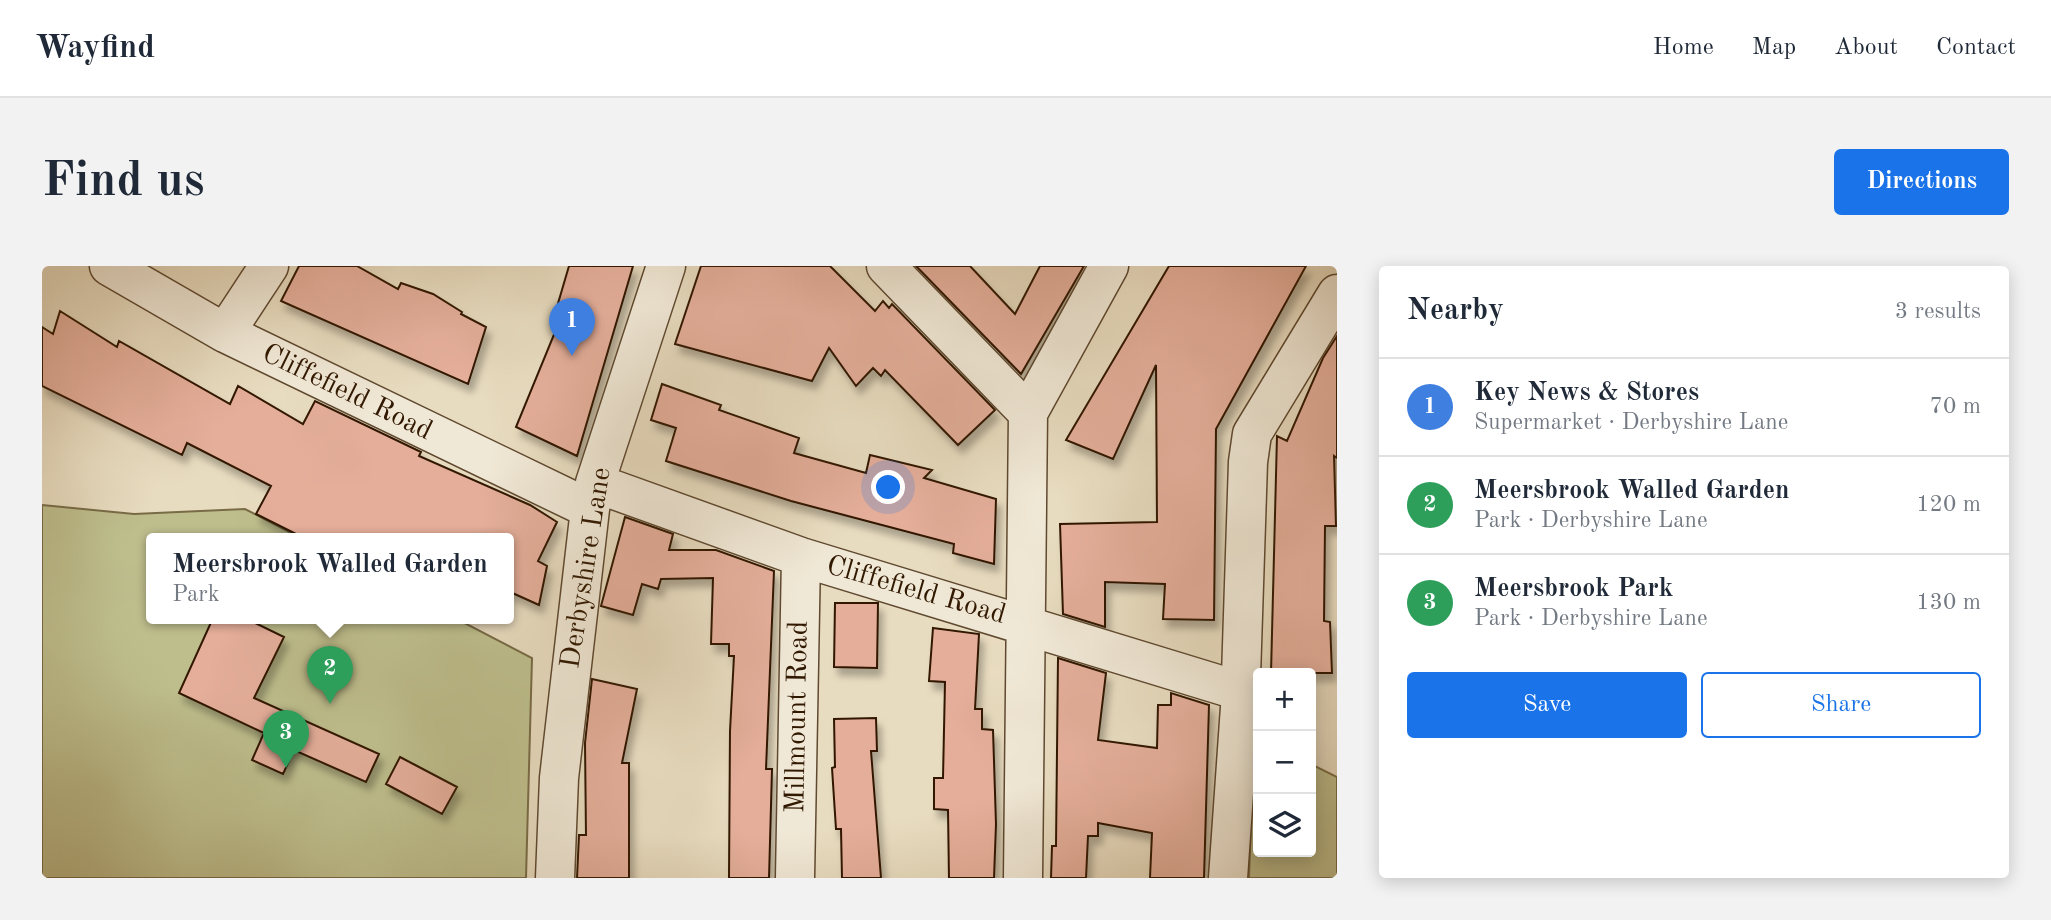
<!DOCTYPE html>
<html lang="en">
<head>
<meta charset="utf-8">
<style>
	:root { --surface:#fff; --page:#f2f2f3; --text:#1f2937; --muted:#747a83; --line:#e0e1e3; --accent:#1a73e8 }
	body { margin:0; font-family:"Old Standard TT",serif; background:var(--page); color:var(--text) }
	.controls { position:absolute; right:21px; bottom:21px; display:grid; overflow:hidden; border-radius:7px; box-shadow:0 4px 18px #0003 }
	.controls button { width:63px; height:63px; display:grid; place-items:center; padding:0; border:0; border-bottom:2px solid var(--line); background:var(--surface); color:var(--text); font:35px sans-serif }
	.you { position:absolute; left:847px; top:222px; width:24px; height:24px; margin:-18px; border:5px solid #fff; border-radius:50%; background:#1a73e8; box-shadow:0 0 0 10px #1a73e833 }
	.badge { display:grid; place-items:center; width:46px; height:46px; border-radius:50%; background:var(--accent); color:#fff; font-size:23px; font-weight:700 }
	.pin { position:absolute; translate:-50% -58px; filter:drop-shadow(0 2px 4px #0008) }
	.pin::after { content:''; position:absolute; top:37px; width:24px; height:21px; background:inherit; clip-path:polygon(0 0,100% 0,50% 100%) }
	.popup { position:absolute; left:104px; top:267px; width:368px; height:91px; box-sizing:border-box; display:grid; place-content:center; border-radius:7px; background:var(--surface); filter:drop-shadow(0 2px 5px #0005); font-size:23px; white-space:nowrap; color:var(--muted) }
	.popup b { font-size:26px; color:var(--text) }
	.popup::after { content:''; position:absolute; left:50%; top:100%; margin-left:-14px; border:14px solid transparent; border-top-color:var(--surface) }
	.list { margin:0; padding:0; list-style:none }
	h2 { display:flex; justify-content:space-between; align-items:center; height:91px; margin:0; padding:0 28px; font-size:30px }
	h2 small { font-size:23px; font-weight:400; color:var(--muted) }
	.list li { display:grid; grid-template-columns:46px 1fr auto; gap:21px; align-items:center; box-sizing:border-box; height:98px; padding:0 28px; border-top:2px solid var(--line) }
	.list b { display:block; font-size:26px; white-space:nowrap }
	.list p { margin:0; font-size:23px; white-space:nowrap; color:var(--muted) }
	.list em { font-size:23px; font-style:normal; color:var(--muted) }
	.actions { display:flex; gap:14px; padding:21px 28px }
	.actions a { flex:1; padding:16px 0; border:2px solid var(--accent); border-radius:7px; text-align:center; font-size:24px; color:var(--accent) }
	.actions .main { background:var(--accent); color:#fff }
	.icon { flex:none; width:38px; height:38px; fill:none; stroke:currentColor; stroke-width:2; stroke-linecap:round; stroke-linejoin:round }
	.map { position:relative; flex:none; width:1295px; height:612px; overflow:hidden; border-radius:7px }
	header { display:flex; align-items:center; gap:42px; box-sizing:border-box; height:98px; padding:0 35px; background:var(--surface); border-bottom:2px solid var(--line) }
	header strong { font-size:33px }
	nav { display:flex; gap:38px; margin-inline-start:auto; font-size:24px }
	.intro { display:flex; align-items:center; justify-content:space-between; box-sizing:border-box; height:168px; padding:0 42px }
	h1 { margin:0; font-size:49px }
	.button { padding:18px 32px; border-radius:7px; background:var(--accent); color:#fff; font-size:24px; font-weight:700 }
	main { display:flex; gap:42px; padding:0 42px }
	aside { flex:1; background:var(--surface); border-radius:7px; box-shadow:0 4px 18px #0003 }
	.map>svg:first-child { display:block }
	.green { fill:#bebe8d; stroke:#786b46; stroke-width:2 }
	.building { fill:#e4ae9a; stroke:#311800; stroke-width:2; filter:url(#shadow) }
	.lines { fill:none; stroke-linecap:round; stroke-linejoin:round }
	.minor-casing { stroke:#5f4930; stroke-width:41 }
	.minor { stroke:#f0e8d6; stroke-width:38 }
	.labels { text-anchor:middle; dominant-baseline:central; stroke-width:5; stroke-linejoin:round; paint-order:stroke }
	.street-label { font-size:28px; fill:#311800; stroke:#f0e8d6 }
</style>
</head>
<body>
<header>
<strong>Wayfind</strong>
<nav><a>Home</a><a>Map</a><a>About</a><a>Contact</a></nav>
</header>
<div class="intro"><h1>Find us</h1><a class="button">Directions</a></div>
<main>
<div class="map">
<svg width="1295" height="612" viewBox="0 0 1295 612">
	<defs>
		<filter id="shadow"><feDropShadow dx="4.5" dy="8" stdDeviation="3.5" flood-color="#0004"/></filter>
	</defs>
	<rect width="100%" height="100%" fill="#e8dcc0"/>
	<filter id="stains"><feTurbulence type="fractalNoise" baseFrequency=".00286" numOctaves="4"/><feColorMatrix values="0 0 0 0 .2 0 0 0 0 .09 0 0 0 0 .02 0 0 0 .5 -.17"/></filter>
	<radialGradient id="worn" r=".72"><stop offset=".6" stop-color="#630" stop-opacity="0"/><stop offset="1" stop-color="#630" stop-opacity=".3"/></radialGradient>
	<path class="green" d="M 0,239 L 92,248 L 203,243 L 259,272 L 110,272 L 110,352 L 413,352 L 490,392 L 484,612 L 0,612 Z
		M 1212,469 L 1216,471 L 1216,586 L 1269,586 L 1269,498 L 1295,511 L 1295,612 L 1207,612 Z"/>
	<path class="building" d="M 257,0 L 315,0 L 356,23 L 359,17 L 391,28 L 420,46 L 419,48 L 444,61 L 426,118 L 239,35 Z
		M 527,0 L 591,0 L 535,190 L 474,161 L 518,54 L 512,51 Z
		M 659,0 L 788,0 L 833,45 L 841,35 L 847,42 L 850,38 L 953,144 L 916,179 L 843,104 L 839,110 L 831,102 L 814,120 L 787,82 L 770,115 L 633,78 Z
		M 874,0 L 928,0 L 973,48 L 998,0 L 1042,0 L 979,108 Z
		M 1127,0 L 1264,0 L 1174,163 L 1172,354 L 1121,353 L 1123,318 L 1063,316 L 1063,361 L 1021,348 L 1018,258 L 1115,256 L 1114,99 L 1071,193 L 1024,174 Z
		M 18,45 L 75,81 L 77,75 L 188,138 L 196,120 L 261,158 L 273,135 L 379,186 L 377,190 L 488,239 L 515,256 L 496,295 L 505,300 L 497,339 L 466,325 L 466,272 L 262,272 L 214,248 L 229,220 L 145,177 L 140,189 L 0,120 L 0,61 L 11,68 Z
		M 1295,70 L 1295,192 L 1292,190 L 1294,260 L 1283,260 L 1282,355 L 1288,356 L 1290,407 L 1229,407 L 1235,170 L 1245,175 L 1281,92 Z
		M 620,118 L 679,139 L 677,144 L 757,172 L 752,187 L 824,207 L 828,189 L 890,204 L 882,212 L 954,233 L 952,298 L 911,287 L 912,278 L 749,235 L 624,195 L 634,162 L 609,154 Z
		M 583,251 L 631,268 L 627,284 L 674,284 L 732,305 L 724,503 L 730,503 L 727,612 L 687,612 L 688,465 L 692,390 L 687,390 L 687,378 L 669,378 L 671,312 L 619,313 L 616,323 L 600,318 L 591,349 L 559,340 Z
		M 793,337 L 836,337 L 835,402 L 792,401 Z
		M 171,352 L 203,352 L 242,371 L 212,432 L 337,488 L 324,516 L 252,484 L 241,508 L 210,494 L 222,467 L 137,427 Z
		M 891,362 L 937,368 L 933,443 L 940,443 L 940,463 L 951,464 L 954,558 L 952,612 L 907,612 L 906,544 L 892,543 L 892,512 L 901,512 L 903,416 L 887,415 Z
		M 1016,392 L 1064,407 L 1056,474 L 1115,482 L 1116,439 L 1129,439 L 1129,427 L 1167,439 L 1162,612 L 1108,612 L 1110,567 L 1056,557 L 1056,570 L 1046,570 L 1044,612 L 1009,612 L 1010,580 L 1014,580 Z
		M 550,413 L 595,423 L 580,497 L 587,497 L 587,612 L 535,612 L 537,569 L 544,569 L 543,477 Z
		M 834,452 L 835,485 L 829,485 L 839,612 L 800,612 L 799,563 L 794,563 L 790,502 L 793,501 L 792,453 Z
		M 358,491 L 415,521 L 400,548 L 344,518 Z"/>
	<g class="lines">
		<g class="minor-casing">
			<path id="minor" d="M 67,0 L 183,67 L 548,243
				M 844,0 L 986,147
				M 183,67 L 227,0
				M 553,217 L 759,291 L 1198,425
				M 513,612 L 517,512 L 548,243 L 553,217 L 624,0
				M 753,612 L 759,291
				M 981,612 L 986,147 L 1067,0
				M 1186,612 L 1198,441 L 1206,196 L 1210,168 L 1295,28"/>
		</g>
		<use href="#minor" class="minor"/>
	</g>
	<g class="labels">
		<g class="street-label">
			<text transform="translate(305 127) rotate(26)">Cliffefield Road</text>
			<text transform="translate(545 302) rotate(-81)">Derbyshire Lane</text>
			<text transform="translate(874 325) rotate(16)">Cliffefield Road</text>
			<text transform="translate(756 451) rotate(-89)">Millmount Road</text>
		</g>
	</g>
	<rect width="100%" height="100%" filter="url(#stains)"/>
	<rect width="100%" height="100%" fill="url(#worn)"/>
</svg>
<div class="controls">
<button>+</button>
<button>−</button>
<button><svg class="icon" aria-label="layers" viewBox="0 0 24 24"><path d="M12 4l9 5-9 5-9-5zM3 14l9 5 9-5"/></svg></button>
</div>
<div class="you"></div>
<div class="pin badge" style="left:530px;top:90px;background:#3f7fe0">1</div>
<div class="pin badge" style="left:288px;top:438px;background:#2e9e5b">2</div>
<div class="popup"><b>Meersbrook Walled Garden</b>Park</div>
<div class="pin badge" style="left:244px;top:502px;background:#2e9e5b">3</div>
</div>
<aside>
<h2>Nearby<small>3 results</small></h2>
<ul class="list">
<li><span class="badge" style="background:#3f7fe0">1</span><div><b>Key News &amp; Stores</b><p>Supermarket · Derbyshire Lane</p></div><em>70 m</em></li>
<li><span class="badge" style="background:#2e9e5b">2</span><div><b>Meersbrook Walled Garden</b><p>Park · Derbyshire Lane</p></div><em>120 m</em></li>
<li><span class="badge" style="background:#2e9e5b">3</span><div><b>Meersbrook Park</b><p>Park · Derbyshire Lane</p></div><em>130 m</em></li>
</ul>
<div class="actions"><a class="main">Save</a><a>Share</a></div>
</aside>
</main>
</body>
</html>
